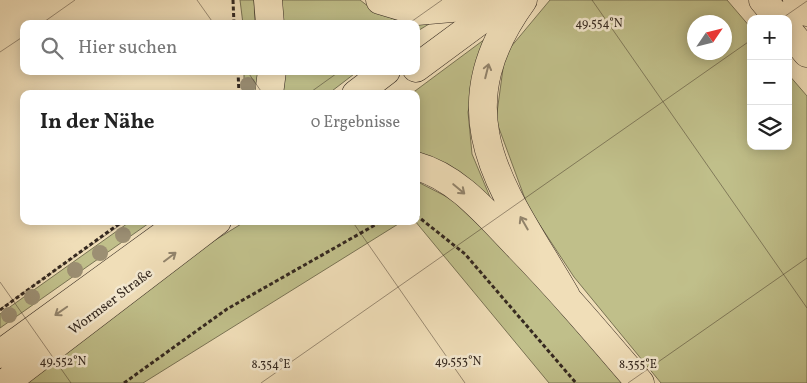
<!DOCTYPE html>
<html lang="de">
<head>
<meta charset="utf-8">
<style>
	:root { --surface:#fff; --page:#f6f6f6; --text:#222; --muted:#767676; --line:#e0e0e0 }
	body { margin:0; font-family:Vollkorn,serif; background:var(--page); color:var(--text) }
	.controls { position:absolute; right:15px; top:15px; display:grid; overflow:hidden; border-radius:10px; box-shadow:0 2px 12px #0003 }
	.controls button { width:45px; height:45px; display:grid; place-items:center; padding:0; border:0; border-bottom:1px solid var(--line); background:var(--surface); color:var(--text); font:25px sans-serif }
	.compass { position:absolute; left:687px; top:15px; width:45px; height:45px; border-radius:50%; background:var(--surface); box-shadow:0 2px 12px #0003; rotate:55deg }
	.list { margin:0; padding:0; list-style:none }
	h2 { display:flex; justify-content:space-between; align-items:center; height:65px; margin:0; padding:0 20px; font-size:21px }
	h2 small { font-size:16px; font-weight:400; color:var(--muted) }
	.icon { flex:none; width:28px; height:28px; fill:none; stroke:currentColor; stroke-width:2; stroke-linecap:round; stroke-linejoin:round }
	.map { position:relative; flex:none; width:807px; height:383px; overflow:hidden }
	.search { position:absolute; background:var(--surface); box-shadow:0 2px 12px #0003; left:20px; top:20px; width:400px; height:55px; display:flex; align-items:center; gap:12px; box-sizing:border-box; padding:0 18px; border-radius:10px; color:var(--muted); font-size:19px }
	.panel { position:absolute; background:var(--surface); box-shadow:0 2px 12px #0003; left:20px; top:90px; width:400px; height:135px; border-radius:10px }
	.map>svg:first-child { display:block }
	.green { fill:#c0bf8a; stroke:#7a7455; fill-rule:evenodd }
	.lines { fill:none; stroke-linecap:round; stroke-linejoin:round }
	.major-casing { stroke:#352920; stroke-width:29 }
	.highway-casing { stroke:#352920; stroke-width:29 }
	.path { stroke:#352920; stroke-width:3; stroke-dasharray:4 2.5; stroke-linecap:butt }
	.major { stroke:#f0deb8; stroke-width:28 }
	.highway { stroke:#f0deb8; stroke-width:28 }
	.tree { fill:#9c8f73 }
	.oneway { stroke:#92846c }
	.ticks { fill:none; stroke:#352920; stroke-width:1; stroke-opacity:0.45 }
	.labels { text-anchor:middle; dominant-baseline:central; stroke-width:5; stroke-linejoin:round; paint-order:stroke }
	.street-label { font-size:14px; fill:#352920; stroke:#f5ead1 }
	.ticks-label { font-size:12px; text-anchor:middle; fill:#352920; stroke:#f5ead1; stroke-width:5; stroke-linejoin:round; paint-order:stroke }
</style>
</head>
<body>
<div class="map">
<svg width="807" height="383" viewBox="0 0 807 383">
	<rect width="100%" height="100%" fill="#f0deb8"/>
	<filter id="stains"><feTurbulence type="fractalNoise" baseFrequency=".004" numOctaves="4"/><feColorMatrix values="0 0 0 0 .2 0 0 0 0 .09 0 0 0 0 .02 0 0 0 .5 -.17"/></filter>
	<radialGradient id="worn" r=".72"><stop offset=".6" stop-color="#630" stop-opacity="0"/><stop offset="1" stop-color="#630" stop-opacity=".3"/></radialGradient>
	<path class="green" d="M 240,0 L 254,0 L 255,24 L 243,24 Z
		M 276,0 L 360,0 L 373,10 L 401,22 L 429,24 L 416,32 L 416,24 L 277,24 Z
		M 550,0 L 727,0 L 751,28 L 751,146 L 788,146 L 788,74 L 807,96 L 807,383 L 661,383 L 574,277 L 528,207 L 496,120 L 505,54 ZM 694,22 L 724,22 L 724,52 L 694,52 Z
		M 485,39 L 468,112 L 472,154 L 495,209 L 416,155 L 416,94 L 411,94 Z
		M 244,71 L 259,71 L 257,94 L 244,94 Z
		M 280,71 L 358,71 L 328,94 L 278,94 Z
		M 416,181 L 451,199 L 555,298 L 626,383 L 549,383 L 415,221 Z
		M 131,221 L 152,221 L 0,328 L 0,314 Z
		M 246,221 L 403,221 L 143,383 L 23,383 L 199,250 Z"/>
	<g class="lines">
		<g class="major-casing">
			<path id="major" d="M 416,68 L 508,0
				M 356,94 L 386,71
				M 0,354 L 183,221
				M 5,383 L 217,221"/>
		</g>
		<g class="highway-casing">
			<path id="highway" d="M 268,0 L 270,24
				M 380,0 L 417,11 L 475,6
				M 523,0 C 438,117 505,191 566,296
				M 763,0 L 779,19
				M 797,0 L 807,12
				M 788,30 L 807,53
				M 269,94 L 272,71
				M 416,166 C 457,177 487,214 515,243 C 559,288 599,335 640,383"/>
		</g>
		<path class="path" d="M 233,0 L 234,24
			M 238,71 L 239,94
			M 416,215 L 465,254 L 576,383
			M 0,310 L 123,221
			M 124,383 L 227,309 L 382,221"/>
		<use href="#major" class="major"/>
		<use href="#highway" class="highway"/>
	</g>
	<g class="tree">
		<circle cx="248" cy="85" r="8"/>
		<circle cx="123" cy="235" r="8"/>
		<circle cx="100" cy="253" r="8"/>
		<circle cx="75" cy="270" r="8"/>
		<circle cx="32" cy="297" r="8"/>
		<circle cx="9" cy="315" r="8"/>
	</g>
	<defs><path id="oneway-shaft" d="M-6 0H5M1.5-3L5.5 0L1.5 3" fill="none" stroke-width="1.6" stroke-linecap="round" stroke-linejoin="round" transform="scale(1.25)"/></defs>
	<g class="oneway">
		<use href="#oneway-shaft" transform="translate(487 71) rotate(-76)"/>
		<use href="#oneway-shaft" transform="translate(459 189) rotate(40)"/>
		<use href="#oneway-shaft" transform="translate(524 223) rotate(-120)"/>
		<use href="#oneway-shaft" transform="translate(170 257) rotate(-37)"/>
		<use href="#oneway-shaft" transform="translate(61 311) rotate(145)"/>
	</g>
	<path class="ticks" d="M 197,0 L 214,24M 592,0 L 807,308M 781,19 L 807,1M 41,24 L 75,0M 408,24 L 442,0M 0,52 L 24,36M 247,71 L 263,94M 308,94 L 340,71M 352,221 L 465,383M 0,282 L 71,383M 0,309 L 126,221M 261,383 L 751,40M 628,383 L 807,258"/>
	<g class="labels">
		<g class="street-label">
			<text transform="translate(111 302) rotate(-37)">Wormser Straße</text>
		</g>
	</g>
	<g class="ticks-label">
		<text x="599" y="27">49.554°N</text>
		<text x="63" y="365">49.552°N</text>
		<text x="458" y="365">49.553°N</text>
		<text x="271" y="368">8.354°E</text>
		<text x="638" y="368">8.355°E</text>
	</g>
	<rect width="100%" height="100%" filter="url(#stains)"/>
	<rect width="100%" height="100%" fill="url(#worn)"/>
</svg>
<div class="controls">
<button>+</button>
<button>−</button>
<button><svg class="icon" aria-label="layers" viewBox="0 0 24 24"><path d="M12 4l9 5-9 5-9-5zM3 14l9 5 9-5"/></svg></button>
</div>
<svg class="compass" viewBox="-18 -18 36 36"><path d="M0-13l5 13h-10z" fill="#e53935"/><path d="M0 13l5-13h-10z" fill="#767676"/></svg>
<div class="search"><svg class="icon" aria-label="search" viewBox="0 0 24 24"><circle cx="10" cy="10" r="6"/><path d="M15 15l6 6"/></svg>Hier suchen</div>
<section class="panel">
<h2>In der Nähe<small>0 Ergebnisse</small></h2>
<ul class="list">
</ul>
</section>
</div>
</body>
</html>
